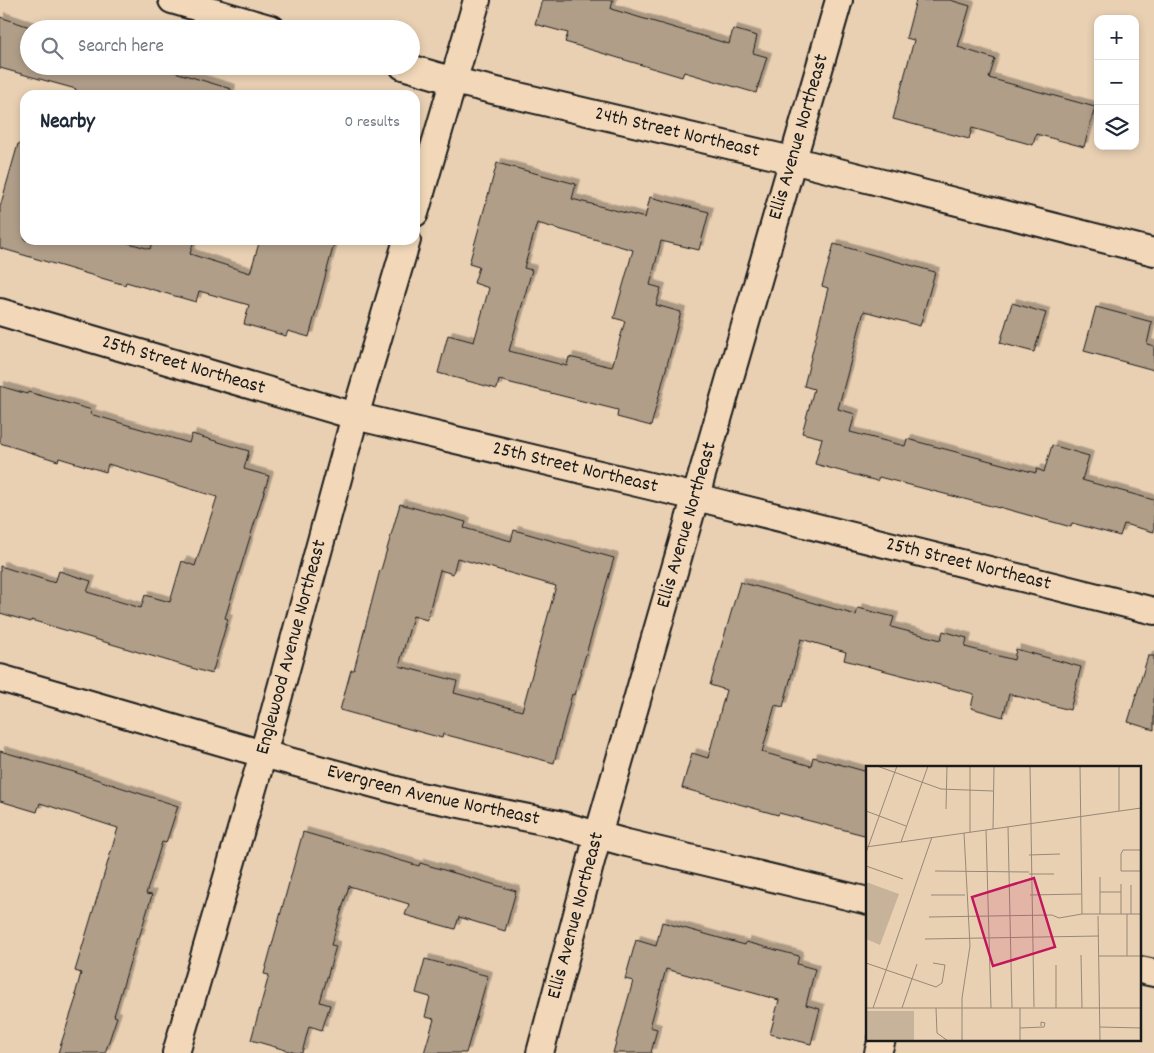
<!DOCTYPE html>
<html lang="en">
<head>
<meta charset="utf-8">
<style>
	:root { --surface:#fff; --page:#f6f6f7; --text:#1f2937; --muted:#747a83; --line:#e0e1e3 }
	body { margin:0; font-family:Dekko,sans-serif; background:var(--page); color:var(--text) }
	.controls { position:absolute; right:15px; top:15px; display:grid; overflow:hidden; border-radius:10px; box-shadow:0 2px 8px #0003 }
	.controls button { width:45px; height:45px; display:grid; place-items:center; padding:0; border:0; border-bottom:1px solid var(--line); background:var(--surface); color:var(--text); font:25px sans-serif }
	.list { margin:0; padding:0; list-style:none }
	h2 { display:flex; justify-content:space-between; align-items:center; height:65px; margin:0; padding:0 20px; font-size:21px }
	h2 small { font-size:16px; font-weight:400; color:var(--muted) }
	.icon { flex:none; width:28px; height:28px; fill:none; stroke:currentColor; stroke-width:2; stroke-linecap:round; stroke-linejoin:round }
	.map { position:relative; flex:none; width:1154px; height:1053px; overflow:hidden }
	.search { position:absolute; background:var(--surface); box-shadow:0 2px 8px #0003; left:20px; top:20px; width:400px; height:55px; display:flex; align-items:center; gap:12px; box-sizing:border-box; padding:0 18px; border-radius:28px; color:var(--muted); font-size:19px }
	.panel { position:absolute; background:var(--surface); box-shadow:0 2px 8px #0003; left:20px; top:90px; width:400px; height:155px; border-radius:15px }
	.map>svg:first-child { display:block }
	.building { fill:#b09e89; stroke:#1c1c1c; fill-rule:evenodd; filter:url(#shadow) }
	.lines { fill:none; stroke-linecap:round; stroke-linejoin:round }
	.minor-casing { stroke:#1c1c1c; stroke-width:30 }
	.minor { stroke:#f2d8b9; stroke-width:26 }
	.labels { text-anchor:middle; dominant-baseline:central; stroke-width:4; stroke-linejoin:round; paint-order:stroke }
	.street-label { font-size:20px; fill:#1c1c1c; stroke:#f2d8b9 }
	.inset-road { fill:none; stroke:#978877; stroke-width:1 }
	.view { fill:#c2185b; fill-opacity:0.15; stroke:#c2185b; stroke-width:2.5 }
	.inset-edge { fill:none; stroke:#1c1c1c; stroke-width:2.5 }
</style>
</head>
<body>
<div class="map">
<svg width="1154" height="1053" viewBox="0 0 1154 1053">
	<defs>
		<filter id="shadow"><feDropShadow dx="4.5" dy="-4.5" stdDeviation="0" flood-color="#0004"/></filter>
	</defs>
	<rect width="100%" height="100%" fill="#e9d0b3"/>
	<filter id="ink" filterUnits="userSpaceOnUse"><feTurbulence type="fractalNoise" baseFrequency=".02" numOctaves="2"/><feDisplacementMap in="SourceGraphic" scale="10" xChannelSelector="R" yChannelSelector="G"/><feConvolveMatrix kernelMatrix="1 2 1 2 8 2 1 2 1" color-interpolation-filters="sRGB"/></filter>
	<g filter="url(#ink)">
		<path class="building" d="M 542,0 L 613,0 L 611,9 L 729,44 L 733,29 L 757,36 L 753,53 L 767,57 L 756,93 L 684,72 L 682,77 L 565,42 L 568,33 L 535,24 Z
			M 916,0 L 950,0 L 970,6 L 958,47 L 995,59 L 989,78 L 1095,107 L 1084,147 L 1036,134 L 1033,145 L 972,128 L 969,139 L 893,119 L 914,40 L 906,38 Z
			M 0,17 L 36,29 L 29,29 L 29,66 L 155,66 L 231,89 L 230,95 L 75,95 L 76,89 L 0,68 Z
			M 18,144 L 25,145 L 25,240 L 118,240 L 150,249 L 153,240 L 194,240 L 190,254 L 250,273 L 260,240 L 335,240 L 309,337 L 288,331 L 286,336 L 244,324 L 249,305 L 199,291 L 196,302 L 126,282 L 125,285 L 0,248 L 0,207 Z
			M 497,163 L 576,184 L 572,199 L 645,218 L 650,197 L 709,212 L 699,250 L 661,241 L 650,285 L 661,288 L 656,305 L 681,312 L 651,426 L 617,417 L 618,410 L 499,380 L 497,389 L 438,373 L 448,335 L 474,342 L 489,288 L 474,283 L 479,267 L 469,264 ZM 537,223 L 633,250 L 614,318 L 625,321 L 612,367 L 569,357 L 567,366 L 509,351 L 532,270 L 524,268 Z
			M 834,244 L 935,272 L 920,326 L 864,311 L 838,409 L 855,414 L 850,432 L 905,446 L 907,439 L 1036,473 L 1037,469 L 1044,472 L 1052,445 L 1089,456 L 1082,480 L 1154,500 L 1154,532 L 1124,524 L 1120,536 L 1072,523 L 1071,527 L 999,507 L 999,508 L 879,477 L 877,481 L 815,464 L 822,438 L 802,433 L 814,389 L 804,386 L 828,288 L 822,286 Z
			M 1012,303 L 1046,313 L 1034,352 L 1000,343 Z
			M 1096,307 L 1152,322 L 1147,344 L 1154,346 L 1154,370 L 1084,351 Z
			M 0,386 L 27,394 L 28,392 L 92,410 L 90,414 L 189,443 L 192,434 L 249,451 L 244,469 L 269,476 L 225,618 L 228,619 L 212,674 L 31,620 L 31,622 L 0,613 L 0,566 L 55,583 L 59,571 L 91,581 L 87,592 L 141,608 L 145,595 L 170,602 L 182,561 L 195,566 L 217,497 L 108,464 L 106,472 L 59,458 L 58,461 L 0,443 Z
			M 400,504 L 466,522 L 464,528 L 511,541 L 514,530 L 614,558 L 574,695 L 572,694 L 554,763 L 443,734 L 442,738 L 340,710 L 351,670 L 354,670 L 380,570 L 381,570 ZM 457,558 L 556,586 L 522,711 L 454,693 L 457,681 L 399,666 L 413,616 L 427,620 L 440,570 L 453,574 Z
			M 740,582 L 856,615 L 858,608 L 894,617 L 891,627 L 941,640 L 943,631 L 967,638 L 965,647 L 1014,660 L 1016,649 L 1081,667 L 1070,710 L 1009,694 L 1003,717 L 971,708 L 974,694 L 844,660 L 846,652 L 801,639 L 783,707 L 775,705 L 762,752 L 811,766 L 813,757 L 868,772 L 868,836 L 779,813 L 778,815 L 682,788 L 692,753 L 708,758 L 726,690 L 710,685 Z
			M 1148,656 L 1154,656 L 1154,730 L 1128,722 Z
			M 0,751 L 74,772 L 178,806 L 166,843 L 162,842 L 146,894 L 152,895 L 139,938 L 137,938 L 114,1016 L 117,1017 L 105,1053 L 58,1053 L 77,995 L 75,995 L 81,973 L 75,971 L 118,828 L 40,803 L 37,812 L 0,801 Z
			M 303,832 L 419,866 L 420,863 L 516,891 L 505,931 L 459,917 L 455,929 L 405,915 L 409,904 L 349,886 L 331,945 L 336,946 L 320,1002 L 330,1005 L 322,1030 L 309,1026 L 302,1053 L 296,1053 L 251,1040 L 269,975 L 264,974 Z
			M 662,922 L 745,945 L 746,942 L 799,956 L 797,964 L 815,969 L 806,1005 L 820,1009 L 811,1044 L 770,1034 L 779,1000 L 666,969 L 650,1027 L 657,1029 L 651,1053 L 613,1053 L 633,981 L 625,979 L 636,940 L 656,946 Z
			M 425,959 L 488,976 L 466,1053 L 424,1053 L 434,1019 L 425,1017 L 430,997 L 416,993 Z"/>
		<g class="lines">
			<g class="minor-casing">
				<g id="minor">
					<path d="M 172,0 L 272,29"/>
					<path id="s1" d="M 403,66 L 454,81 L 792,160 L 1154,252"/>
					<path d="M 415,213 L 477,0"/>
					<path id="s2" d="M 0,312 L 355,416 L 696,497 L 1154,611"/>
					<path id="s3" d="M 0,678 L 263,754 L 415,795 L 558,824 L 627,843 L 868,901"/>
					<path d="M 1140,970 L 1154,973"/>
					<path id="s4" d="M 176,1053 L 263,754 L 355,416 L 407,240"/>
					<path id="s5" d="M 540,1053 L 598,835 L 839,0"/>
					<path d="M 878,1053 L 882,1039"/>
				</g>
			</g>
			<use href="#minor" class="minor"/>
		</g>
	</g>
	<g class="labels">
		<g class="street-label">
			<text stroke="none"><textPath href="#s1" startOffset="282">24th Street Northeast</textPath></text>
			<text stroke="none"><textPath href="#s5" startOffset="952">Ellis Avenue Northeast</textPath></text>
			<text stroke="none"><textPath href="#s2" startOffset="191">25th Street Northeast</textPath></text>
			<text stroke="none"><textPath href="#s2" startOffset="596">25th Street Northeast</textPath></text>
			<text stroke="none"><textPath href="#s5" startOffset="548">Ellis Avenue Northeast</textPath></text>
			<text stroke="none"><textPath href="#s2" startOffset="1001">25th Street Northeast</textPath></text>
			<text stroke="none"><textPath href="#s4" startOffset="422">Englewood Avenue Northeast</textPath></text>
			<text stroke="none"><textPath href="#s3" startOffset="449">Evergreen Avenue Northeast</textPath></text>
			<text stroke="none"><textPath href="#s5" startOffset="142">Ellis Avenue Northeast</textPath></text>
		</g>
	</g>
	<g transform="translate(866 766)">
		<rect width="275" height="275" fill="#e9d0b3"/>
		<path d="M 0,116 L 33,128 L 14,179 L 0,173 ZM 0,245 L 48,245 L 48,275 L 1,275 Z" fill="#c7b29a"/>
		<path class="inset-road" d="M 11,0 L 75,23 L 127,25M 164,0 L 168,241M 214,0 L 216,148M 80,43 L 81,0M 0,45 L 40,60M 253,45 L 253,0M 142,61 L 146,242M 127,63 L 128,0M 120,64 L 125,242M 104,66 L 104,0M 35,76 L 62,0M 0,81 L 275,42M 275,84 L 257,84 L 255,88 L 255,105 L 275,105M 0,87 L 31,0M 163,89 L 194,88M 0,100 L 37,113M 69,105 L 163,106M 163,108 L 188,108M 265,119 L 265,148M 234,126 L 255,126M 65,129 L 99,129M 164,129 L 215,128M 234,148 L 234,111M 255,148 L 255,118M 261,148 L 261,190M 232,150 L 234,275M 63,151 L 186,149 L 193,152 L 216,148 L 275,148M 59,173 L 233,170M 215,189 L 216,242M 233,190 L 275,190M 0,197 L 70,221 L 76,217 L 79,199 L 67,197M 190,199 L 190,242M 0,242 L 275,242M 7,242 L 66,71M 36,242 L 51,198M 70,242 L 71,267 L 82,275M 234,261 L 275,262M 154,262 L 178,261 L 179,257 L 175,256 L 175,260M 96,275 L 96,232 L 104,180 L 98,67M 154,275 L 154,242"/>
		<path class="view" d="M 168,112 L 189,181 L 127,200 L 106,131 Z"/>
		<rect width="275" height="275" class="inset-edge"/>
	</g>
</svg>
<div class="controls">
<button>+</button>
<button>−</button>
<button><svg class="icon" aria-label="layers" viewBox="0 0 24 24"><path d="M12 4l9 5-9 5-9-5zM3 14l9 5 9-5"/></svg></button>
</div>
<div class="search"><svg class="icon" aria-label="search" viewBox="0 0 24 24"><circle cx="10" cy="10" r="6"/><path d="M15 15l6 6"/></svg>Search here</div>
<section class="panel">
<h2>Nearby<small>0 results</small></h2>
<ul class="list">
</ul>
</section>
</div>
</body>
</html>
